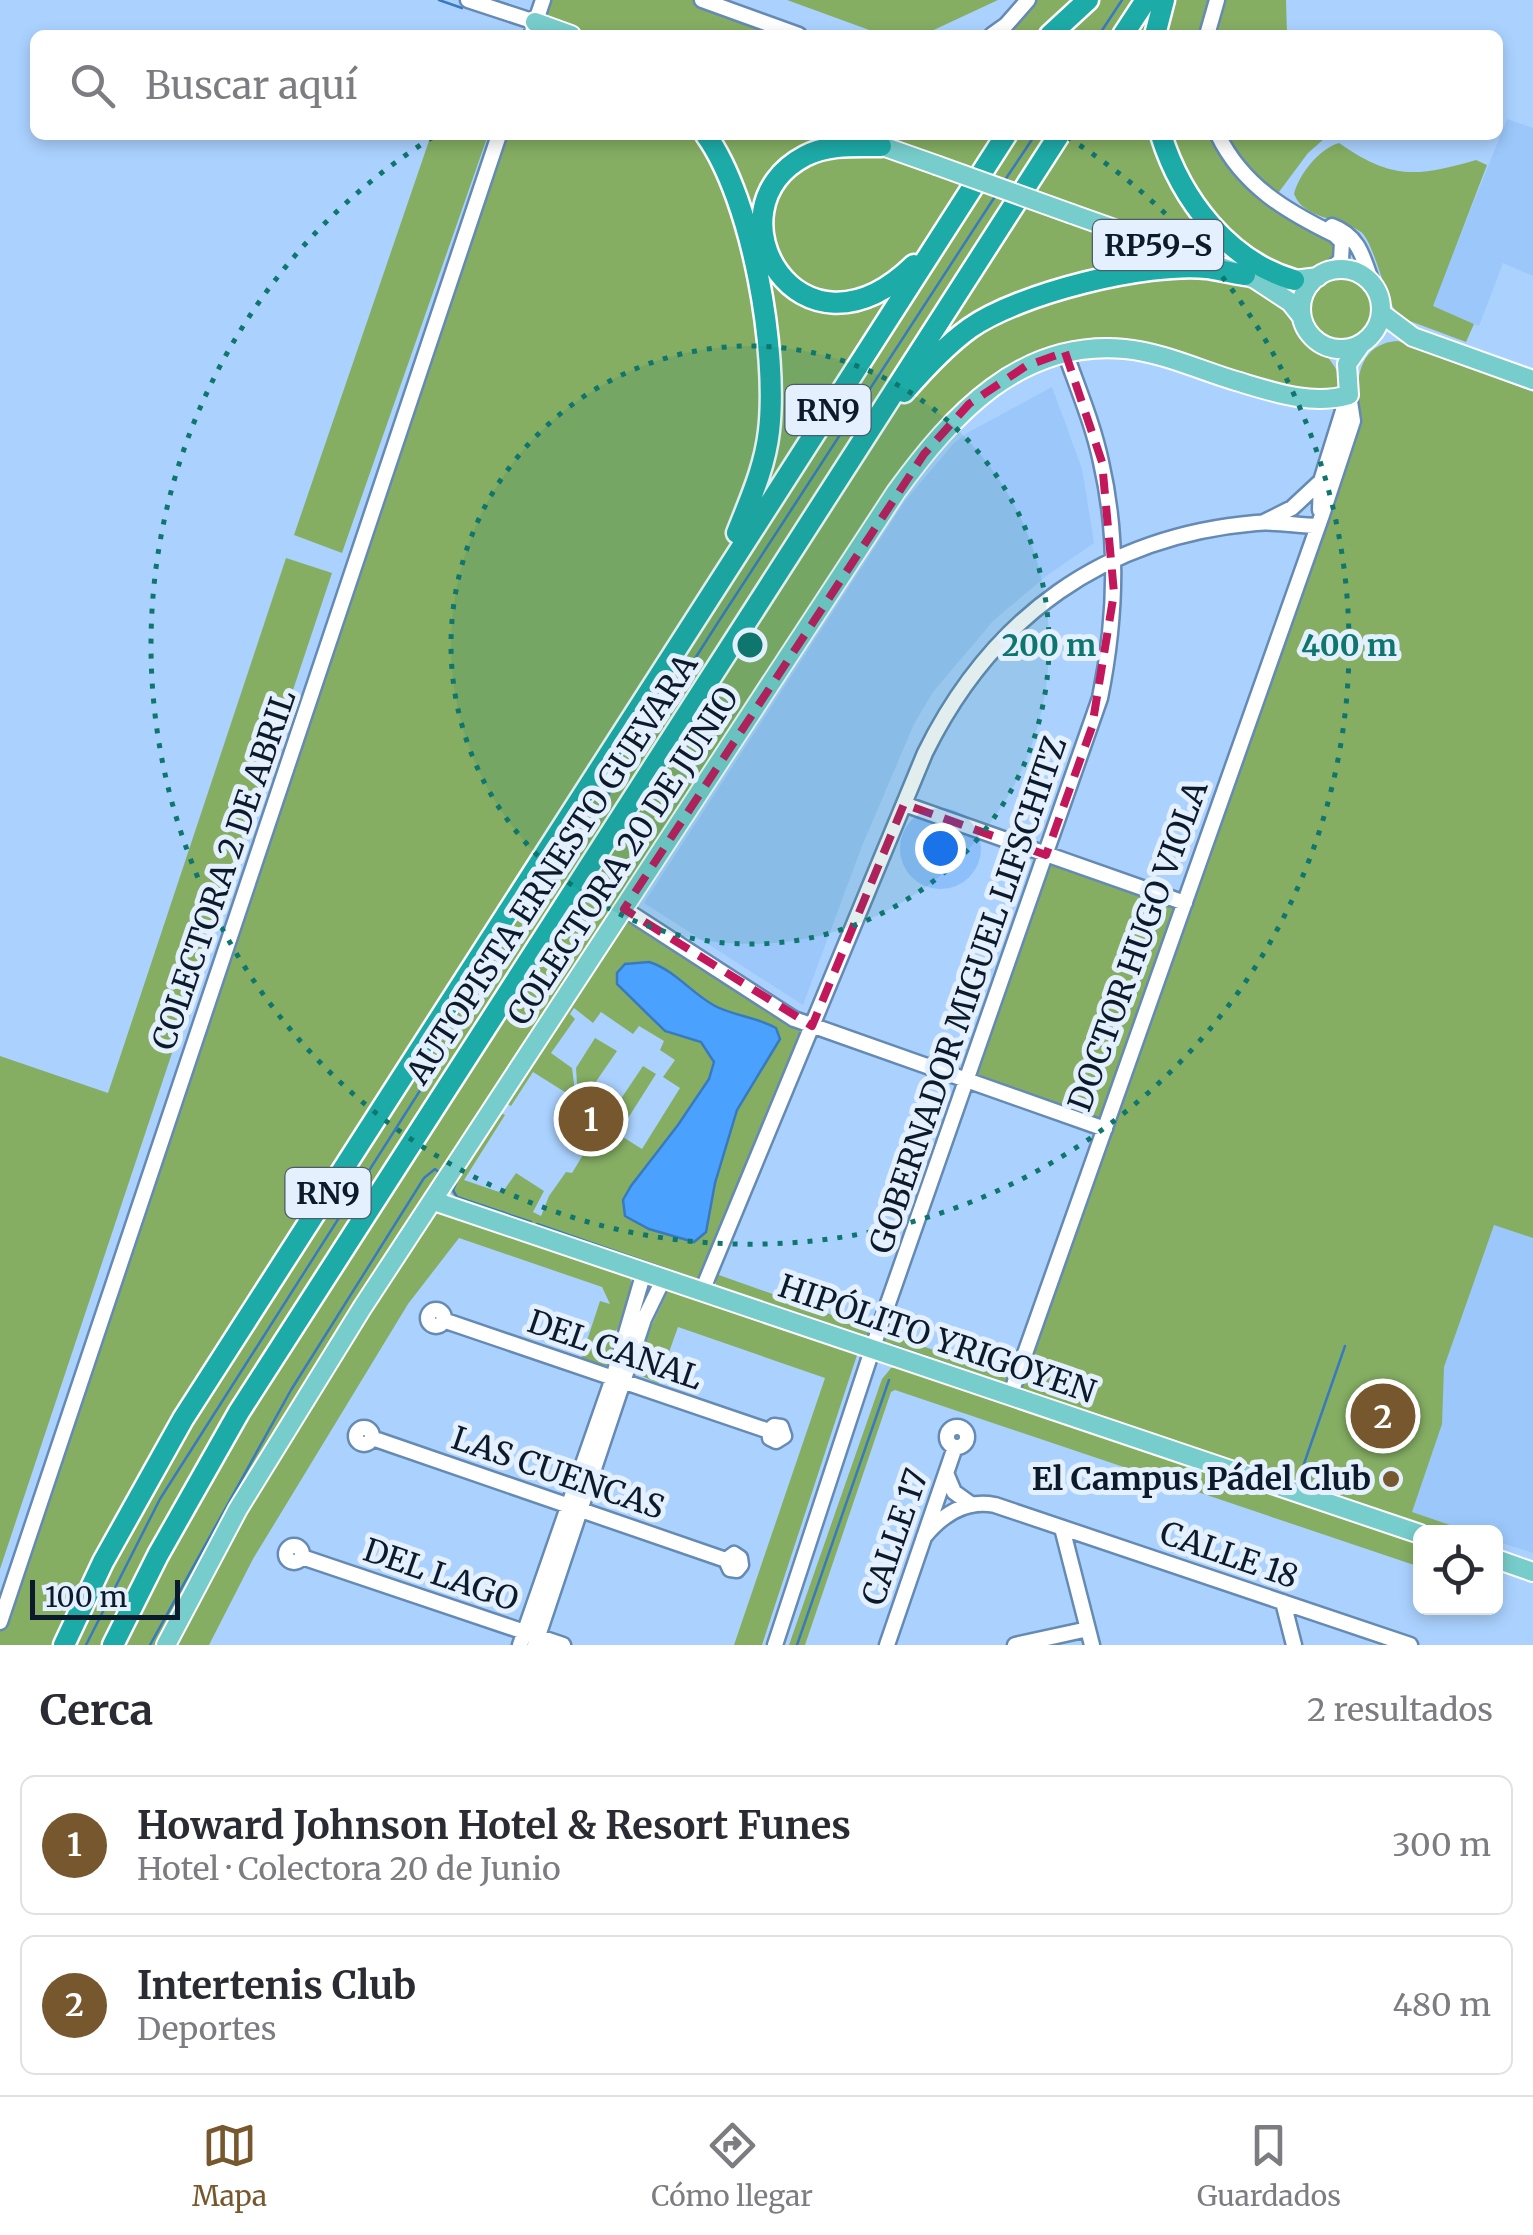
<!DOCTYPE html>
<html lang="es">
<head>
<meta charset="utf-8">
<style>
	:root { --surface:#fff; --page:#f2f2f3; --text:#2b2b33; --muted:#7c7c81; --line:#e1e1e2; --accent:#77572d }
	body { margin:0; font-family:Merriweather,serif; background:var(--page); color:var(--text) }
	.controls { position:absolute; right:30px; bottom:30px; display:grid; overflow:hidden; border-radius:15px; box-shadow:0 5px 15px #0003 }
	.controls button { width:90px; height:90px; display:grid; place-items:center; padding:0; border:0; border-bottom:2px solid var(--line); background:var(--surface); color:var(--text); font:50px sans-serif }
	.scale { position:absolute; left:30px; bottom:25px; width:150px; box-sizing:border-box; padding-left:10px; border:5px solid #0c1b2b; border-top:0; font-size:28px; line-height:35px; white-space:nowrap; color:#0c1b2b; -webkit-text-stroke:8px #e4f0fe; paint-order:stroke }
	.you { position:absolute; left:940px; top:848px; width:35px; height:35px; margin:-25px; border:8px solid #fff; border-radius:50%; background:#1a73e8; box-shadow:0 0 0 15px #1a73e833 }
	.badge { display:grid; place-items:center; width:65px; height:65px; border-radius:50%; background:var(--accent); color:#fff; font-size:32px; font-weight:700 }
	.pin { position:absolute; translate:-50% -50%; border:5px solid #fff; box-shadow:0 2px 10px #0006 }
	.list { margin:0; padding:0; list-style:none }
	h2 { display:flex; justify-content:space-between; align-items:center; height:130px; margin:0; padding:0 40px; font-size:42px }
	h2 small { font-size:32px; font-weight:400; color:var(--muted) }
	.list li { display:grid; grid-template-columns:65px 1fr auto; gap:30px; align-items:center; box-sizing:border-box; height:140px; margin:0 20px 20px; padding:0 20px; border:2px solid var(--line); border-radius:15px }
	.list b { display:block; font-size:38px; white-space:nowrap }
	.list p { margin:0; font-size:32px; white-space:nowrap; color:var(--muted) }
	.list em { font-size:32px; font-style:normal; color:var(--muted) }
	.icon { flex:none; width:55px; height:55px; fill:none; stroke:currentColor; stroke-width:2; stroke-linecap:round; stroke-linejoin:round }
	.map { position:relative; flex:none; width:1533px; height:1645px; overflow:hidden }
	.search { position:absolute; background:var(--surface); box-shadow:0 5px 15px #0003; left:30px; right:30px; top:30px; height:110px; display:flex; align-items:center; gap:25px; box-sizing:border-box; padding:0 35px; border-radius:15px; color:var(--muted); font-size:38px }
	.sheet { height:450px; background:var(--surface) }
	nav { display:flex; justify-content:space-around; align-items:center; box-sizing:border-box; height:140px; border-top:2px solid var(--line); background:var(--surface); font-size:28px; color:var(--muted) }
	nav a { display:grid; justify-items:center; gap:5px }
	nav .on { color:var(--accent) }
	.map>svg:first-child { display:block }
	.built { fill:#9bc7fa }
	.green { fill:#85ae63 }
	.water { fill:#4ba2fe; stroke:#387abf; stroke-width:2.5 }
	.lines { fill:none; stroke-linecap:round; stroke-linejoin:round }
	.stream { stroke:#387abf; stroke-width:2.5 }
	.minor-casing { stroke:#658ab3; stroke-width:19 }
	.major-casing { stroke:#fff; stroke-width:22 }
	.highway-casing { stroke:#fff; stroke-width:25 }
	.minor { stroke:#fff; stroke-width:14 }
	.major { stroke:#77cdcb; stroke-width:18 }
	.highway { stroke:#1daba8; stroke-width:20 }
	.major-bridge-casing { stroke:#fff; stroke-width:22; stroke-linecap:butt }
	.major-bridge { stroke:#77cdcb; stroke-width:18 }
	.marked { fill:none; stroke:#c2185b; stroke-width:8; stroke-dasharray:20 12; stroke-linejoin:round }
	.ring { fill:none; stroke:#0f766e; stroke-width:5; stroke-dasharray:5 10 }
	.poi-dot { fill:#77572d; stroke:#e4f0fe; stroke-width:4 }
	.labels { text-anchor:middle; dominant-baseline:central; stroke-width:10; stroke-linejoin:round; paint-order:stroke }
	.shield { fill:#e4f0fe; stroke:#4d5b6a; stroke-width:2.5 }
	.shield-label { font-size:30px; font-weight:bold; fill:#0c1b2b }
	.street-label { font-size:32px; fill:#0c1b2b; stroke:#e4f0fe }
	.poi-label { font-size:32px; font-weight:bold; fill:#0c1b2b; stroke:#e4f0fe; text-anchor:end }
	.centre { fill:#0f766e; stroke:#e4f0fe; stroke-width:5 }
	.ring-label { font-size:30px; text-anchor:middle; font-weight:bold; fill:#0f766e; stroke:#e4f0fe; stroke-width:10; stroke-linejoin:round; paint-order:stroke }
</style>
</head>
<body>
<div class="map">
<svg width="1533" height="1645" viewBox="0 0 1533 1645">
	<rect width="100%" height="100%" fill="#abd2ff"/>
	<path class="built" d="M 1507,119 L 1533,128 L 1533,276 L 1503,263 L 1479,326 L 1432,306 Z
		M 1052,387 L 1082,469 L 1094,543 L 1049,574 L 994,620 L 933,692 L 914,724 L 862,846 L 803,1005 L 644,903 L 905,501 L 954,443 L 967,433 Z
		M 1415,1160 L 1433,1167 L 1422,1200 L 1533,1238 L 1533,1553 L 1496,1541 L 1496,1532 L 1472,1532 L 1303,1477 Z"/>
	<path class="green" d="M 543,0 L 702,0 L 799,35 L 531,35 Z
		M 787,0 L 998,0 L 923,35 L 883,35 Z
		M 1028,0 L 1217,0 L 1207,35 L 992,35 Z
		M 1225,0 L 1286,0 L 1287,35 L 1214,35 Z
		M 431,135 L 488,135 L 342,553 L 294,535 Z
		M 499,135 L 1218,135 L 1232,160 L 1312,221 L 1343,252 C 1331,264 1317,275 1308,288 C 1285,322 1335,353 1345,388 L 1330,399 L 1179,361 L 1065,352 L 949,425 L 434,1201 L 166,1645 L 0,1645 L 0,1622 Z
		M 1224,135 L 1324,135 L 1325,138 L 1308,153 L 1279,192 C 1254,184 1237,156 1224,135 Z
		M 1339,143 C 1392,180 1417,177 1476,160 L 1487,165 L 1433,306 L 1474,324 L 1466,342 L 1399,317 C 1385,299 1374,242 1361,232 C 1341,217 1304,220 1294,194 C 1299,174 1319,149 1339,143 Z
		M1309 309a32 32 0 1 1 64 0a32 32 0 1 1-64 0Z
		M 1398,341 L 1533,392 L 1533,1238 L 1494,1225 L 1444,1367 L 1442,1424 L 1412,1512 L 1450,1525 L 1447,1532 L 1430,1532 L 1019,1390 L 1361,424 C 1354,391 1354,343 1398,341 Z
		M 286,558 L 332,573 L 0,1569 L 0,1056 L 108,1093 Z
		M 1055,864 L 1173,906 L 1176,910 L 1102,1118 L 1099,1119 L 980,1079 L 975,1070 L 1047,868 Z
		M 627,918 L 796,1025 L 801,1032 L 702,1275 L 693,1281 L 458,1202 L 451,1192 L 453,1184 L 499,1112 L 505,1115 L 464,1180 L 502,1193 L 516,1173 L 544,1191 L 533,1212 L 541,1216 L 549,1196 L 566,1172 L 572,1173 L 586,1150 L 597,1156 L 614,1131 L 604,1124 L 643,1066 L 656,1074 L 618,1134 L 642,1149 L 680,1088 L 663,1077 L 675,1060 L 660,1050 L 664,1041 L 639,1026 L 633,1034 L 601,1012 L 593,1023 L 574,1008 L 570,1014 L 575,1019 L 551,1053 L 572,1068 L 576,1099 L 533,1072 L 511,1106 L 506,1103 Z
		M 595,1038 L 617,1051 L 582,1102 L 578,1100 L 576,1068 Z
		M 440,1210 L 629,1271 L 634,1295 L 627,1323 L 613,1332 L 610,1345 L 612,1348 L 618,1346 L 610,1364 L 602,1366 L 581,1359 L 600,1301 L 610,1304 L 602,1287 L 459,1238 L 408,1304 L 253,1559 L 209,1645 L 174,1645 L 246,1507 L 430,1217 Z
		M 716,1274 L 872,1329 L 870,1334 L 859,1337 L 716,1287 Z
		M 669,1289 L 858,1352 L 762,1645 L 734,1645 L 825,1378 L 678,1327 L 658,1383 L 630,1371 Z
		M 883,1332 L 1012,1378 L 1005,1385 L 884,1345 Z
		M 900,1366 L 1420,1539 L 1420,1567 L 895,1390 L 891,1392 L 805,1645 L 789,1645 L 882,1379 L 891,1368 Z"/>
	<path class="water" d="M 649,962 C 675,970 691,993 715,1006 C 734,1016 757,1017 776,1028 L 780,1039 L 737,1110 L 715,1183 L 706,1232 L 694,1242 L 649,1229 L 625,1216 L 623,1200 L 631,1186 L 678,1125 L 709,1079 L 714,1062 L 701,1042 L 665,1031 L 617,984 L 617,973 L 625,964 Z"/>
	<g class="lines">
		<path class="stream" d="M 439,0 L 462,8
			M 1099,35 L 1122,0
			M 1005,180 L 1035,135
			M 456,1183 L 453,1190 L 457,1197 L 531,1222
			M 537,1224 L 692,1278
			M 721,1288 L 861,1335
			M 892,1345 L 997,1381
			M 1028,1392 L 1079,1410
			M 1298,1481 L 1345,1346
			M 1295,1483 L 1441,1531
			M 1506,1553 L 1533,1562
			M 86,1645 L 160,1499 L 717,624 L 996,195
			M 150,1645 L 291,1390 L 424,1178 L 435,1169 L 441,1174
			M 797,1645 L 889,1380"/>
		<g class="minor-casing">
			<path id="minor" d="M 468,0 L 535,22
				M 702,0 L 799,35
				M 531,35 L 543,0
				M 992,35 L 1006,25 L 1028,0
				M 1207,35 L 1217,0
				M 1218,135 C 1243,186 1286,211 1335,235 L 1342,242 L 1341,260 L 1328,272
				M 1332,226 C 1359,236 1363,257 1372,283
				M 1320,510 L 1321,481 L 1346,401
				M 1264,522 L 1292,508 L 1321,481
				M 904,804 L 1185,903
				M 624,909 L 794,1019 L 1105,1129
				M 702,1291 L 925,753 C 992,617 1104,536 1256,523 C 1277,521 1298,526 1318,526
				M428 1318a8 8 0 1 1 16 0a8 8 0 1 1-16 0Z
				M 443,1320 L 769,1431 L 770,1438 L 776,1441 L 784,1436 L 781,1427 L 774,1426 L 769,1431
				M 1010,1396 L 1322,515 L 1353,421 L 1349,395
				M947 1437a10 10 0 1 1 20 0a10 10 0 1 1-20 0Z
				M356 1436a8 8 0 1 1 16 0a8 8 0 1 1-16 0Z
				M 372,1438 L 726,1560 L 730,1569 L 737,1570 L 741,1565 L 740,1558 L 734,1554 L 726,1560
				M 946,1473 L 954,1492 L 972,1505
				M 1062,1528 L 1092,1645
				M 924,1537 C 942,1515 966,1499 995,1505 L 1410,1645
				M286 1554a8 8 0 1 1 16 0a8 8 0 1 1-16 0Z
				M 302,1557 L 563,1645
				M 1283,1602 L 1294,1645
				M 0,1622 L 499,135
				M 520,1645 L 613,1378 L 644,1272
				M 535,1645 L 644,1319 L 664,1278
				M 775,1645 L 878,1332 L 1100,698 C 1116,619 1119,540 1101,462 C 1093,424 1078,389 1065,352
				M 887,1645 L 955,1447
				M 1015,1645 L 1088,1629"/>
		</g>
		<g class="major-casing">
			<path id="major" d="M 535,22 L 571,35
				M 851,135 L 936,165
				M 1072,214 L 1255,279 L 1294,280 L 1318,277
				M1301 309a40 40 0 1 1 80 0a40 40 0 1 1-80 0Z
				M 1255,279 L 1290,302 L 1302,317
				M 1381,313 L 1413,337 L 1533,380
				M 434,1201 L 1420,1534
				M 1496,1559 L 1533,1572
				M 166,1645 L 238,1509 L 362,1308 L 896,492 C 952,415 1020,339 1125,349 C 1164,353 1199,370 1236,381 C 1273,392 1311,406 1349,395 L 1347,364 L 1361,344"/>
		</g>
		<g class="highway-casing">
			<path id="highway" d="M 1050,35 L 1088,0
				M 1123,35 L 1146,0
				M 1155,35 L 1164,0
				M 706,135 C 753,201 778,352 769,431 C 765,467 750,500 737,533
				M 1161,135 C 1181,199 1228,261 1294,280
				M 881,146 C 855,146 828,144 805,156 C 704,209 799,377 914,265
				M 904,392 C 924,369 945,346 970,328 C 1020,293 1146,262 1207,268 C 1219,270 1232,273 1245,275
				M 64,1645 L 103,1562 L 183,1419 L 1006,135
				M 113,1645 L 158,1555 L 239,1412 L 1059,135"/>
		</g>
		<use href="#minor" class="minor"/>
		<use href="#major" class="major"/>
		<use href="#highway" class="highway"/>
		<g class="major-bridge-casing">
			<path id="major-bridge" d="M 936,165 L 1072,214"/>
		</g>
		<use href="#major-bridge" class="major-bridge"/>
	</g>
	<path class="marked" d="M 1065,352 L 1102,462 L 1114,593 L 1092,727 L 1046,855 L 904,804 L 812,1026 L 624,909 L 924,454 L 969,404 L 1026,366 Z"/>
	<circle cx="750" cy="645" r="299" fill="#0f766e" fill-opacity=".12"/>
	<g class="ring">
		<circle cx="750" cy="645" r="299"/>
		<path d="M1067 137A599 599 0 1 1 433 137"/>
	</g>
	<circle class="poi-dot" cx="1391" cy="1479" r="10"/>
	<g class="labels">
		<g class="shield">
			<rect x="1093" y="220" width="130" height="50" rx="8"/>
			<rect x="785.5" y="385" width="85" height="50" rx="8"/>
			<rect x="285.5" y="1168" width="85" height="50" rx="8"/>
		</g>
		<g class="shield-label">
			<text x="1158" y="245">RP59-S</text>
			<text x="828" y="410">RN9</text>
			<text x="328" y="1193">RN9</text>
		</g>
		<g class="street-label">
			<text transform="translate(623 856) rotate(-57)">COLECTORA 20 DE JUNIO</text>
			<text transform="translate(552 869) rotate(-57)">AUTOPISTA ERNESTO GUEVARA</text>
			<text transform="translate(224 870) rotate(-71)">COLECTORA 2 DE ABRIL</text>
			<text transform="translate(1138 946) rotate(-70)">DOCTOR HUGO VIOLA</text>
			<text transform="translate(968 995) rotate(-71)">GOBERNADOR MIGUEL LIFSCHITZ</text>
			<text transform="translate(937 1339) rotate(19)">HIPÓLITO YRIGOYEN</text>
			<text transform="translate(615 1350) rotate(19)">DEL CANAL</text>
			<text transform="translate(558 1473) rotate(19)">LAS CUENCAS</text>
			<text transform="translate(895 1537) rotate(-71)">CALLE 17</text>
			<text transform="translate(1229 1555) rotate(19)">CALLE 18</text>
			<text transform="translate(441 1575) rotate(19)">DEL LAGO</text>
		</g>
		<g class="poi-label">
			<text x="1371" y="1479">El Campus Pádel Club</text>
		</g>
	</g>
	<circle cx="750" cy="645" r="15" class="centre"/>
	<g class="ring-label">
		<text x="1049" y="656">200 m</text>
		<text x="1349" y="656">400 m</text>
	</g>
</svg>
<div class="controls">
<button><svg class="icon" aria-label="locate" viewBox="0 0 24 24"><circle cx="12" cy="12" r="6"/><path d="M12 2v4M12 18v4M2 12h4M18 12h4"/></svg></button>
</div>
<div class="scale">100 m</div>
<div class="you"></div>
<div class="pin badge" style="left:591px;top:1119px">1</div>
<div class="pin badge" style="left:1383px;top:1416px">2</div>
<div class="search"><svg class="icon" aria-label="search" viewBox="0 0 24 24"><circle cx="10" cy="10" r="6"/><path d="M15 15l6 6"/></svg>Buscar aquí</div>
</div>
<section class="sheet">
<h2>Cerca<small>2 resultados</small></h2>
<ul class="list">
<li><span class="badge">1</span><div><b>Howard Johnson Hotel &amp; Resort Funes</b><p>Hotel · Colectora 20 de Junio</p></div><em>300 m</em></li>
<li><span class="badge">2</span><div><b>Intertenis Club</b><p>Deportes</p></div><em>480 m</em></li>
</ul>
</section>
<nav>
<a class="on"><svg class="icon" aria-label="map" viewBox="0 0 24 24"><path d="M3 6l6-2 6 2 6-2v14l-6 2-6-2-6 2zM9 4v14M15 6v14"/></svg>Mapa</a>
<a><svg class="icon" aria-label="directions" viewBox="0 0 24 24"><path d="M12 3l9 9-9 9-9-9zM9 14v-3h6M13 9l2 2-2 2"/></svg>Cómo llegar</a>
<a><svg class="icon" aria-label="saved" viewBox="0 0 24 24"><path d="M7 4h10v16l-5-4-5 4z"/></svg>Guardados</a>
</nav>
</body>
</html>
